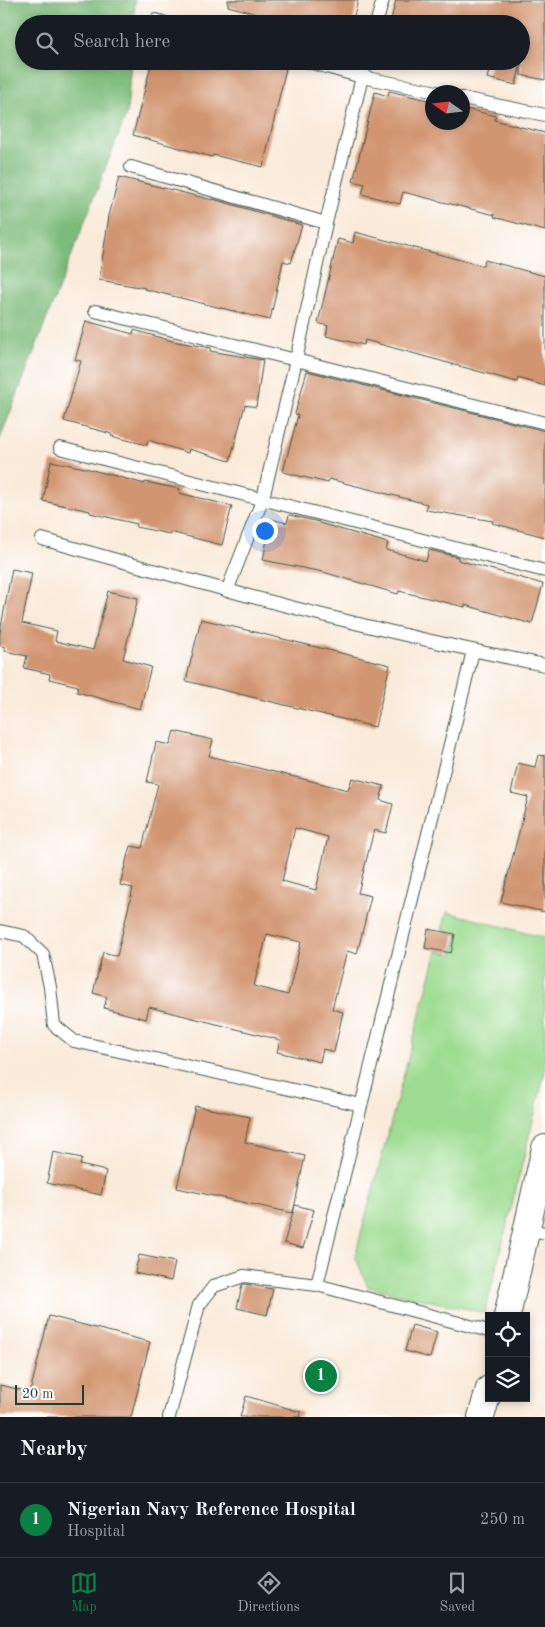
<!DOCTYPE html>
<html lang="en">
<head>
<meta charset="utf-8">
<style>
	:root { --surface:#171b24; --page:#242831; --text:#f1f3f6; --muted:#9ea1a6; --line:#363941; --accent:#0b8043 }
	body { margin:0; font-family:"Old Standard TT",serif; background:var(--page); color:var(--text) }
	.controls { position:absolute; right:15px; bottom:15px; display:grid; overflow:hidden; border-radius:0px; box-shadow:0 2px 8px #0003 }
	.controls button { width:45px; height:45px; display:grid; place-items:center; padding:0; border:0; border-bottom:1px solid var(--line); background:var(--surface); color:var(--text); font:25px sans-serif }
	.compass { position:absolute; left:425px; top:85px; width:45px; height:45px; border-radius:50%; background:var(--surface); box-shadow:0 2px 8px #0003; rotate:284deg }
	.scale { position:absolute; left:15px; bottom:12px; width:69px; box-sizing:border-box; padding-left:5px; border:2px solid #1f3d34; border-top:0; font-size:14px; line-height:18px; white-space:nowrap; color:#1f3d34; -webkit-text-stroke:4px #fff; paint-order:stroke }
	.you { position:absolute; left:264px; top:530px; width:18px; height:18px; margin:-12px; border:4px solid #fff; border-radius:50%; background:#1a73e8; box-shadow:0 0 0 8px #1a73e833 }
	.badge { display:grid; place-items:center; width:32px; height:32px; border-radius:50%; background:var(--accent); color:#fff; font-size:16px; font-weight:700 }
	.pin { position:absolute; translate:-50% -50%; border:2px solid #fff; box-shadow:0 1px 5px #0006 }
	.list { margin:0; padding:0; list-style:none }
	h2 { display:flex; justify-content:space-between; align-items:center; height:65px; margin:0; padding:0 20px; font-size:21px }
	h2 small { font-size:16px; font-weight:400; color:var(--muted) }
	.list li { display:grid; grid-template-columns:32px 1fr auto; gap:15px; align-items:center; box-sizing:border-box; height:75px; padding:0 20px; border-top:1px solid var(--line) }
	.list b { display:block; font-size:19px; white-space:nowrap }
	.list p { margin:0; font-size:16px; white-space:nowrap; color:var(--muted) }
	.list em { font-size:16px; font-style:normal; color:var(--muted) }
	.icon { flex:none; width:28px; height:28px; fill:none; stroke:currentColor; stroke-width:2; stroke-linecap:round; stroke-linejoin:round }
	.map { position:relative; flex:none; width:545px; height:1417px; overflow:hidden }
	.search { position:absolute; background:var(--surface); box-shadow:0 2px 8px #0003; left:15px; right:15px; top:15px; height:55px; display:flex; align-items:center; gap:12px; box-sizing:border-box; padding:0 18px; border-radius:28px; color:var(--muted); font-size:19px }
	.sheet { height:140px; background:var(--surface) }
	nav { display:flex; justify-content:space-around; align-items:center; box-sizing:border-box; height:70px; border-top:1px solid var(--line); background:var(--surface); font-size:14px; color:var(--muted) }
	nav a { display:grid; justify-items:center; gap:2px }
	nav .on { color:var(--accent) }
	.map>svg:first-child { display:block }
	.green { fill:#9cdb90; stroke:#5e8c62 }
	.forest { fill:#7dbb7a; stroke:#4e7c57 }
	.building { fill:#d29571; fill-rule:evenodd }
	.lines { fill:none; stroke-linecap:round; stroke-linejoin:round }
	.lane-casing { stroke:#40574d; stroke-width:14 }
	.street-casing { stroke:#40574d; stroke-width:28 }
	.lane { stroke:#fff; stroke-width:12 }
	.street { stroke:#fff; stroke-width:26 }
</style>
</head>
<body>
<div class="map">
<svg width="545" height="1417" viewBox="0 0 545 1417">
	<rect width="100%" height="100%" fill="#fff"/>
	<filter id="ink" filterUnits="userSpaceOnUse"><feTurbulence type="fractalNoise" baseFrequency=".02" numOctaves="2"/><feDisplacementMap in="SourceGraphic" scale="10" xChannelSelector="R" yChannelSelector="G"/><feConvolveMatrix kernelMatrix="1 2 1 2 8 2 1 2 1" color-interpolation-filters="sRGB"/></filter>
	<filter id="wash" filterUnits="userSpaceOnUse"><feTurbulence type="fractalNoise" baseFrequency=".0096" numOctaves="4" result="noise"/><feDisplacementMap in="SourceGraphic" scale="20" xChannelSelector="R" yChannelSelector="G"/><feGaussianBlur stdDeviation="1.12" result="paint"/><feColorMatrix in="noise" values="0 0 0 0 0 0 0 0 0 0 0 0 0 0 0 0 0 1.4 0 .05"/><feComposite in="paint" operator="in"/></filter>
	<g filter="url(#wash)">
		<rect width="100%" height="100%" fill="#f9ead9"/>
		<path class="green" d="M 447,912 L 545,938 L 545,1072 L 485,1313 L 368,1287 L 355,1256 L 437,951 L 452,955 L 458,935 L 442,930 Z"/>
		<path class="forest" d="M 0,0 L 135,0 L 134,24 L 24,24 L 24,61 L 131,61 L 127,113 L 0,439 Z"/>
		<g id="blocks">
			<path class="building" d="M 228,0 L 358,0 L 352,24 L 295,24 L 228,6 Z
				M 396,0 L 545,0 L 545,80 L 521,75 L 521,62 L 516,85 L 487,78 L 492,61 L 521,61 L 521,24 L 390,24 Z
				M 152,61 L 276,61 L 287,64 L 263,167 L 213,155 L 212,157 L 133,135 Z
				M 389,91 L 432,101 L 432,122 L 462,122 L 462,108 L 496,116 L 494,120 L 545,133 L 545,231 L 494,217 L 495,215 L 403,192 L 400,204 L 362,194 L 365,184 L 353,181 L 375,92 L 388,96 Z
				M 119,177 L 213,200 L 213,199 L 302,225 L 291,263 L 283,261 L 270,320 L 144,289 L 145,288 L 99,280 L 109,216 Z
				M 355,232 L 483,266 L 485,260 L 545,276 L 545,386 L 518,378 L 517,382 L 365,340 L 364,345 L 326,336 L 328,326 L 318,323 L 338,239 L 353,243 Z
				M 86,321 L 133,334 L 134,330 L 172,341 L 211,348 L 210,351 L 263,360 L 256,407 L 245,405 L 230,461 L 189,449 L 188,453 L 148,440 L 147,445 L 111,436 L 112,434 L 64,421 L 81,361 L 75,360 Z
				M 307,371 L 545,431 L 545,537 L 492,523 L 493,521 L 426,510 L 427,504 L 329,479 L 328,483 L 283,472 L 298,415 L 295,414 Z
				M 51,461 L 85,468 L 145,484 L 145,482 L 180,489 L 179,493 L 232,506 L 222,545 L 170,532 L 170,534 L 136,527 L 137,524 L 90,513 L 90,511 L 43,501 Z
				M 289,515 L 319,522 L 319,523 L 388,543 L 386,550 L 409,556 L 426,561 L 429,550 L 458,557 L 458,560 L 543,584 L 532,624 L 465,605 L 465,607 L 399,591 L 398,594 L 323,572 L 263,560 L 271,519 L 287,523 Z
				M 12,569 L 32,573 L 22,623 L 57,631 L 55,641 L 93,650 L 108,591 L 138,598 L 123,659 L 151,667 L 140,709 L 77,692 L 78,686 L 49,679 L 50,674 L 24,668 L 27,656 L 5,651 L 5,647 L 0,646 L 0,632 Z
				M 201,619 L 390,665 L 375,727 L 186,681 Z
				M 174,731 L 213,740 L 209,756 L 348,790 L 352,778 L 384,786 L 380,800 L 393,804 L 386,833 L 374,830 L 358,893 L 371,896 L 357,954 L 347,951 L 332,1009 L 343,1012 L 334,1052 L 323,1049 L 320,1062 L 277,1052 L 280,1040 L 149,1007 L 146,1019 L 104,1008 L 107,997 L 93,993 L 103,952 L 117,956 L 133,888 L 120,885 L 130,846 L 142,848 L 158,784 L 147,782 L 156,742 L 170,745 ZM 295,828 L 328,837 L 316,890 L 282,881 ZM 267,934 L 301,942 L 288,995 L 254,986 Z
				M 538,755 L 545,756 L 545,912 L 501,902 L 528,797 L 511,793 L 518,763 L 535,767 Z
				M 428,929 L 455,934 L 451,953 L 425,948 Z
				M 195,1106 L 250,1117 L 245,1142 L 305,1156 L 293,1213 L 177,1188 Z
				M 53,1152 L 82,1158 L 80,1165 L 106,1171 L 101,1195 L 47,1183 Z
				M 295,1205 L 314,1210 L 303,1248 L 284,1243 Z
				M 139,1255 L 175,1262 L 171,1281 L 135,1273 Z
				M 245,1284 L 273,1289 L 267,1315 L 237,1308 L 242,1285 Z
				M 49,1316 L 150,1342 L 131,1417 L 0,1417 L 0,1385 L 30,1392 Z
				M 412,1325 L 437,1332 L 430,1358 L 405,1351 Z
				M 246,1396 L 301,1412 L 300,1417 L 240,1417 Z"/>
		</g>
	</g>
	<g filter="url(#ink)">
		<use href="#blocks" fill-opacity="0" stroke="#40574d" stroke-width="1"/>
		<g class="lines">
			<g class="lane-casing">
				<path id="lane" d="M 156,20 L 168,24
					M 376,24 L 383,0
					M 305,61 L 362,77 L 437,92
					M 462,98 L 545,115
					M 131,167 L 326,223
					M 95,311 L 296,360 L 545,423
					M 60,448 L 545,571
					M 42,539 C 208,586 375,632 545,665
					M 227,591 L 263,498 L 296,360 L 326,223 L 366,61
					M 0,931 L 24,936 L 43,954 L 50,987 L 54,1025 L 74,1041 L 361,1105
					M 526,1229 L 545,1233
					M 317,1285 L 473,651
					M 169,1417 L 199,1305 L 214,1286 L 244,1276 L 317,1285 L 489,1331"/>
			</g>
			<g class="street-casing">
				<path id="street" d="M 507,1316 L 545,1148
					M 481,1417 L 489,1389"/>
			</g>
			<use href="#lane" class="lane"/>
			<use href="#street" class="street"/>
		</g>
	</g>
</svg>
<div class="controls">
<button><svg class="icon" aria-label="locate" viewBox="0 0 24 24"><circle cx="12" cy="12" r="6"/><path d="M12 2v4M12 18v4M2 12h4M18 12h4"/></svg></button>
<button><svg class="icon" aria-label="layers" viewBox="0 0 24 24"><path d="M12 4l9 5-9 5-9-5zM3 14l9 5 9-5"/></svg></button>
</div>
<svg class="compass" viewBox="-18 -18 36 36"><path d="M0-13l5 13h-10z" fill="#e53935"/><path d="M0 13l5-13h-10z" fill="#9ea1a6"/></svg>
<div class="scale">20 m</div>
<div class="you"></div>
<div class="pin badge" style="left:321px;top:1376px">1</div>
<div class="search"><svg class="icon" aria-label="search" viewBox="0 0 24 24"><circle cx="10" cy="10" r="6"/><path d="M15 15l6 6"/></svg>Search here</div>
</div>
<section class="sheet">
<h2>Nearby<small></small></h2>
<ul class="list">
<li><span class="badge">1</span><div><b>Nigerian Navy Reference Hospital</b><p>Hospital</p></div><em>250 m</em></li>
</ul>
</section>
<nav>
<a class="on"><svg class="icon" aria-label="map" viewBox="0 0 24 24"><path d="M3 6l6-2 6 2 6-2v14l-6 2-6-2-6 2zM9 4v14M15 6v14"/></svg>Map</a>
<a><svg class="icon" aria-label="directions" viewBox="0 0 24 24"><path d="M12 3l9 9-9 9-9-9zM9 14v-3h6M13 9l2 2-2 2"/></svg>Directions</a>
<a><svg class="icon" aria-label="saved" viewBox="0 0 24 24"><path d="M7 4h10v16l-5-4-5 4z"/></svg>Saved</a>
</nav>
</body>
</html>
